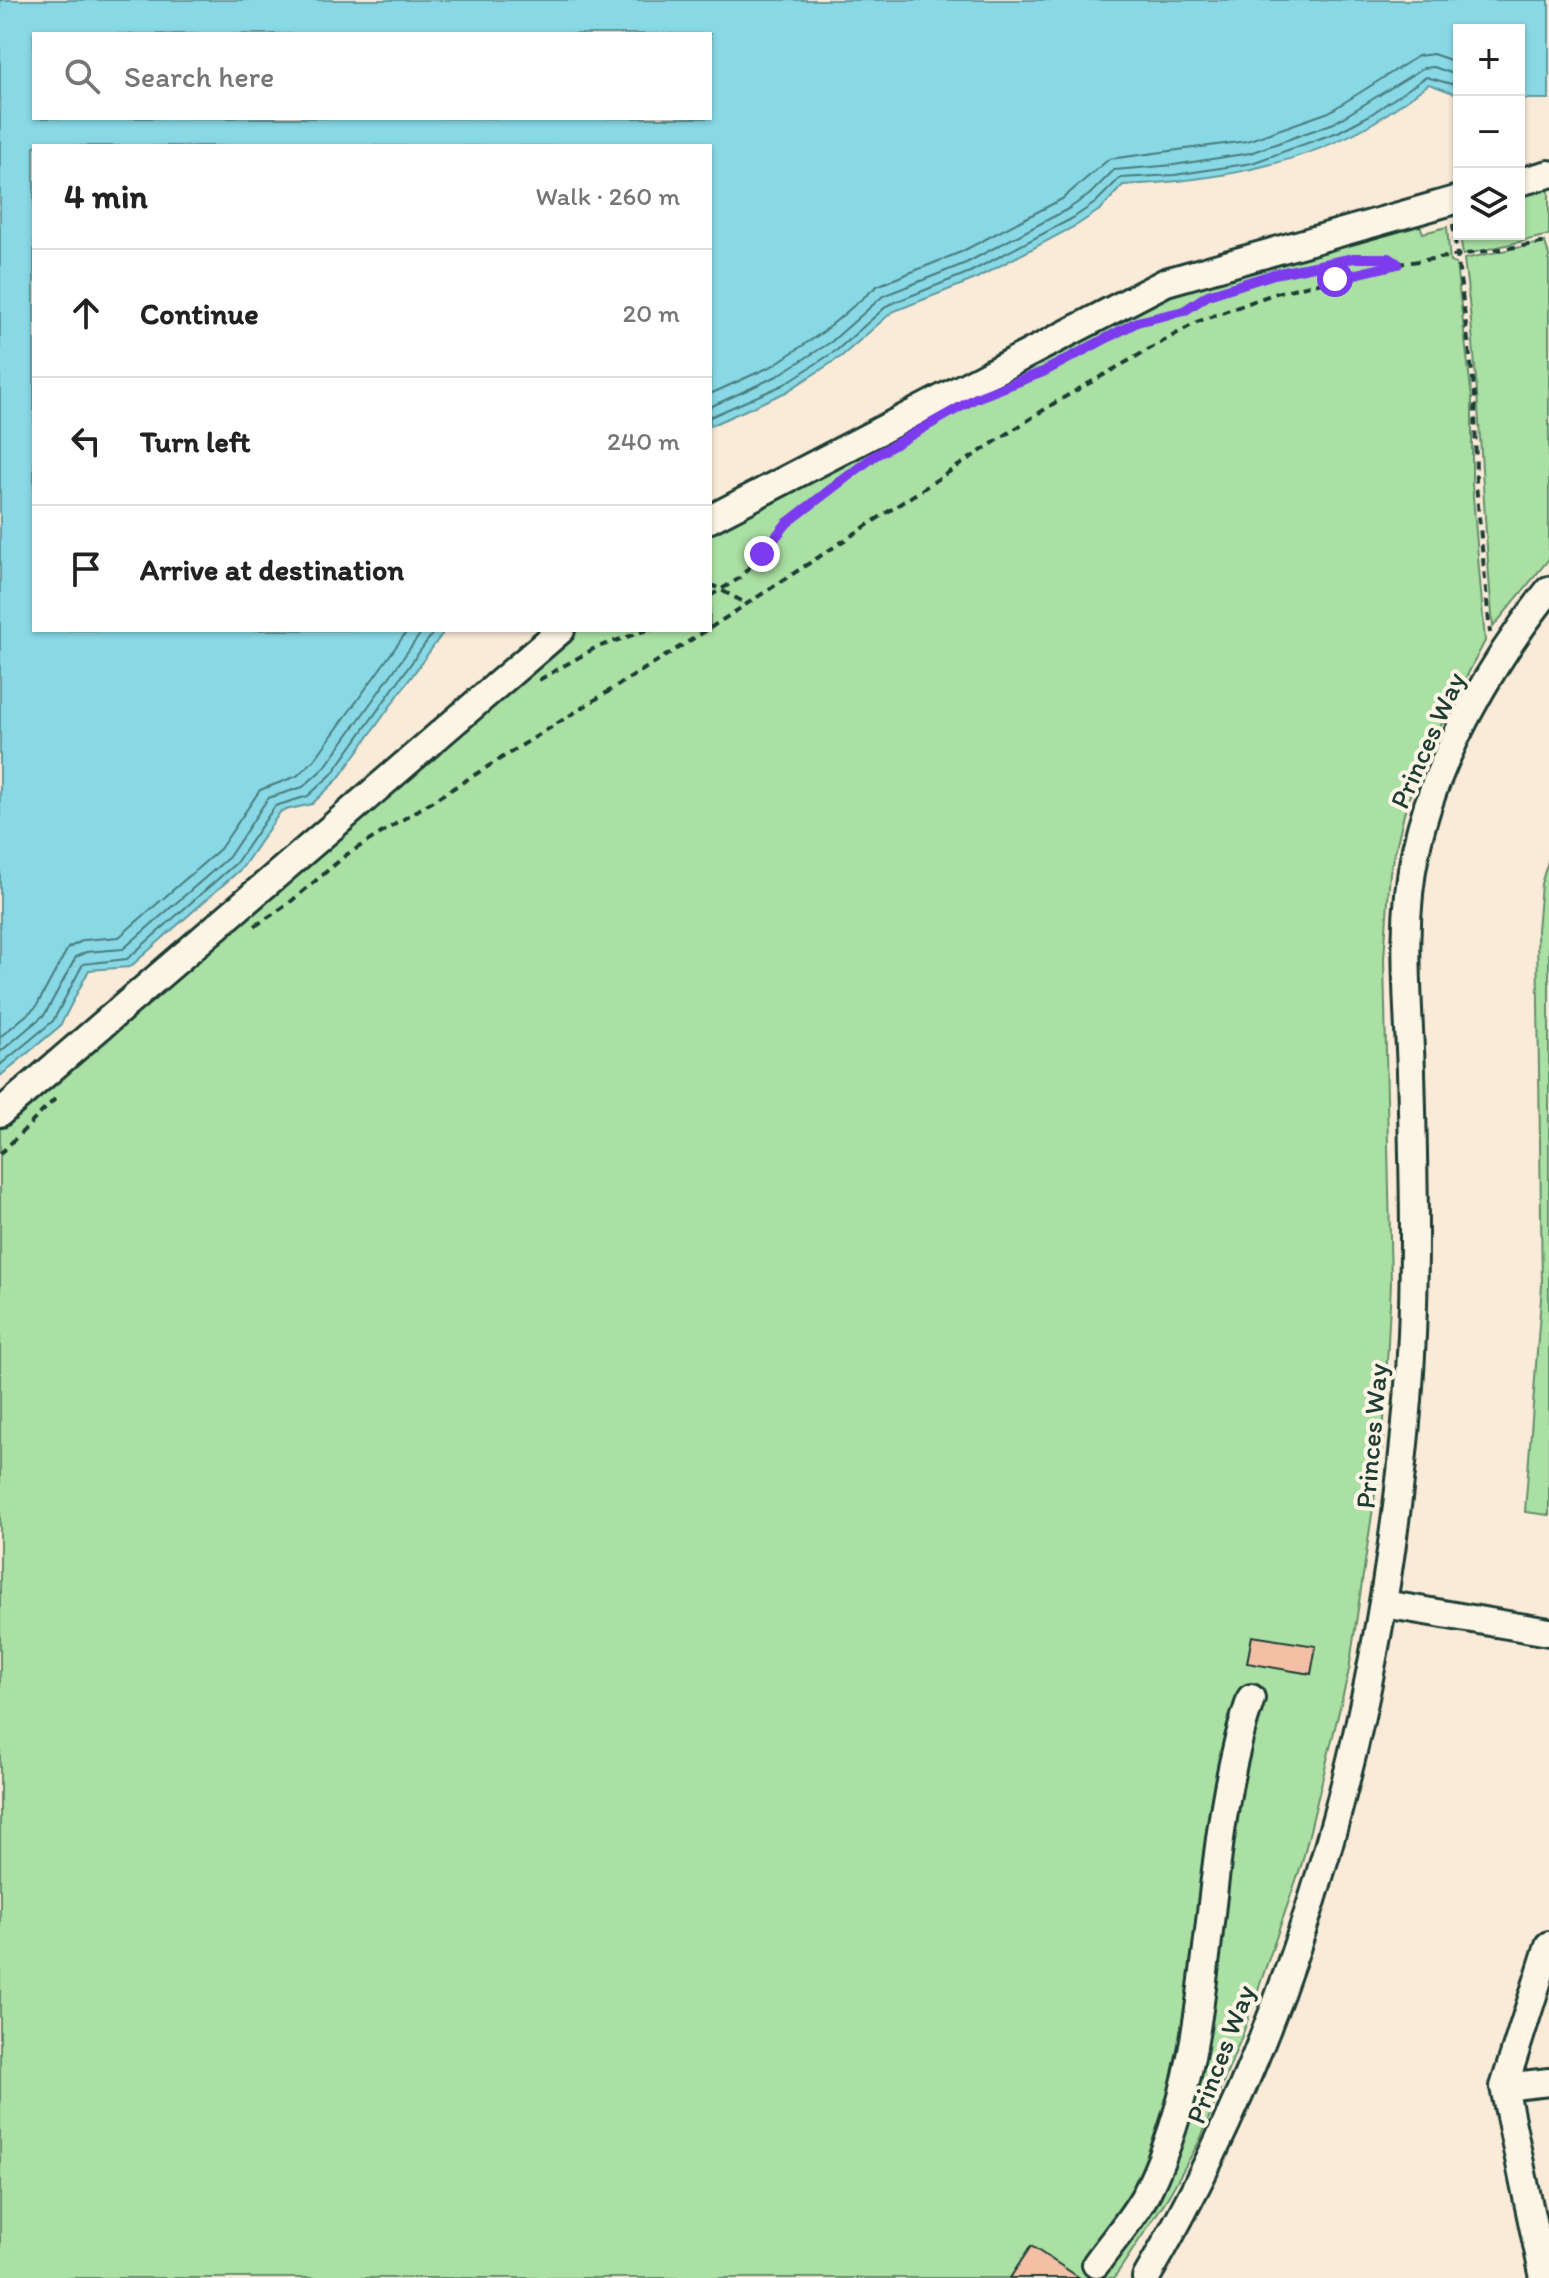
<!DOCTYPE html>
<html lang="en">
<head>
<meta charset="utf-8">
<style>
	:root { --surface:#fff; --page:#f2f2f2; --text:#222; --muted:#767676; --line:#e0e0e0 }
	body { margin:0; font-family:Itim,sans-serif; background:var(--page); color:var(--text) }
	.controls { position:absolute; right:24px; top:24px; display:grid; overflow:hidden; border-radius:0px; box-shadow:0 2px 6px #0004 }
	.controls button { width:72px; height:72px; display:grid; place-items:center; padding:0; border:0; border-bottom:2px solid var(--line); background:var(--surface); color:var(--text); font:40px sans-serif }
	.stop { position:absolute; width:24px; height:24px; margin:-18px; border:6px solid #7c3aed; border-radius:50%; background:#fff }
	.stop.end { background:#7c3aed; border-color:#fff; box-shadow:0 2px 8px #0008 }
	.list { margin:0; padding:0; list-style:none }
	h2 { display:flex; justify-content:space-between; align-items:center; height:104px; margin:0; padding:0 32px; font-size:34px }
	h2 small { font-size:26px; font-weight:400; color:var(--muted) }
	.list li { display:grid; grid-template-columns:52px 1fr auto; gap:24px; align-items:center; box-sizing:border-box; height:128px; padding:0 32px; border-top:2px solid var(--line) }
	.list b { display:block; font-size:30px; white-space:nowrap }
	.list em { font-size:26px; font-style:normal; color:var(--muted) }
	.icon { flex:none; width:44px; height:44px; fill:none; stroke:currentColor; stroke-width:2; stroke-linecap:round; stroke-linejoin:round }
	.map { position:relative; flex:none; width:1549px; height:2278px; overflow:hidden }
	.search { position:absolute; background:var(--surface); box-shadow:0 2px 6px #0004; left:32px; top:32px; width:680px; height:88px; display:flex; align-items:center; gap:20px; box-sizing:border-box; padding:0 28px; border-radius:0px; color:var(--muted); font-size:30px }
	.panel { position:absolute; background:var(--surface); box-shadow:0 2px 6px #0004; left:32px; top:144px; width:680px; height:488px; border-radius:0px }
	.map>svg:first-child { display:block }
	.green { fill:#aae0a3; stroke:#648e6c; stroke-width:2 }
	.water { fill:#88d8e5; stroke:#5e9a9e; stroke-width:2; fill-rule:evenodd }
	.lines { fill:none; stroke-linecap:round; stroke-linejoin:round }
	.shore { stroke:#497b7b; stroke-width:2 }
	.building { fill:#f3bfa5; stroke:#1f3d34; stroke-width:2 }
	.minor-casing { stroke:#1f3d34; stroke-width:32 }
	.path { stroke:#1f3d34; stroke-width:4; stroke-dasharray:8 6; stroke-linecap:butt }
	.minor { stroke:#fcf5e5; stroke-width:26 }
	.route { stroke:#7c3aed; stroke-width:10 }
	.labels { text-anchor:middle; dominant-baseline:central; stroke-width:8; stroke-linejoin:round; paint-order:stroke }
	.street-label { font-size:28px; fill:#1f3d34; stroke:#fcf5e5 }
</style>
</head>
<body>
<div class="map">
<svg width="1549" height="2278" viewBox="0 0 1549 2278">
	<rect width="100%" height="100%" fill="#faead8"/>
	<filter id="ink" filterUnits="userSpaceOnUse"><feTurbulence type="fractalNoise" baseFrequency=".0125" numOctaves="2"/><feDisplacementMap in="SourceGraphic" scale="16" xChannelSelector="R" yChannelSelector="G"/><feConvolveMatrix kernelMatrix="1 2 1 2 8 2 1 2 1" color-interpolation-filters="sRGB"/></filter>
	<g filter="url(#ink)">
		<path class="green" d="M 1549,183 L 1549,235 L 1463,255 L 1460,234 L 1519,234 L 1519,192 Z
			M 1417,218 L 1423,233 L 1447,227 L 1450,262 L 1456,264 L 1472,399 L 1472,484 L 1485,641 L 1423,760 L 1406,806 L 1390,872 L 1384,959 L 1391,1284 L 1383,1440 L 1349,1670 L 1302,1863 L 1242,2036 L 1200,2140 L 1168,2197 L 1114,2278 L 0,2278 L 0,1113 L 561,630 L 710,630 L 710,520 L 1169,291 Z
			M 1545,242 L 1549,256 L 1549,559 L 1493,627 C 1482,504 1480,381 1464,259 Z
			M 1549,858 L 1549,1515 L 1525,1512 L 1542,1285 L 1537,930 L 1541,884 Z"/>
		<path class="water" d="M 0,0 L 1549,0 L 1549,99 L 1519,99 L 1519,30 L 1459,30 L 1459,95 L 1429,84 C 1411,97 1392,111 1373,123 C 1297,167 1209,181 1123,185 L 1101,209 L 1077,225 L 973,280 L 892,312 L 842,356 L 786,392 L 710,426 L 710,146 L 34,146 L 34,630 L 445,630 L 338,779 L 312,804 L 281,811 L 242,868 L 130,967 L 89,970 L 60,1026 L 0,1076 ZM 34,34 L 710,34 L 710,118 L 34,118 Z"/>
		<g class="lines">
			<path class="shore" d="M 710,394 L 772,366 L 823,332 L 877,286 L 961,252 L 1062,199 L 1109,159 L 1247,141 L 1329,112 L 1418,56 L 1433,54 L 1459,63
				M 710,407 L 777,376 L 831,342 L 883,296 L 966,263 L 1068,209 L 1089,195 L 1114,170 L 1174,165 L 1250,153 L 1334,123 L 1423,68 L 1434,67 L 1459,76
				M 710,417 L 783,385 L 837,350 L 888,305 L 970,272 L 1073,218 L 1095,203 L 1120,178 L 1175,175 L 1252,163 L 1338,132 L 1370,115 L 1426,77 L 1459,86
				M 0,1037 L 36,1007 L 68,948 L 84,940 L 119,937 L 220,849 L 260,790 L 297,776 L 315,759 L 408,630
				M 0,1052 L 45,1014 L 76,957 L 86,952 L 123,949 L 229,857 L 268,798 L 303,787 L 325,767 L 423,630
				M 0,1065 L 53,1021 L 83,964 L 127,959 L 236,863 L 275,806 L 308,796 L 332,774 L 435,630"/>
		</g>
		<path class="building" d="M 1252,1636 L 1316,1646 L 1311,1674 L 1247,1663 Z
			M 1031,2246 L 1080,2278 L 1010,2278 Z"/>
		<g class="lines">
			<g class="minor-casing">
				<path id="minor" d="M 1519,182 L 1549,174
					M 710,519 L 1166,282 L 1459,199
					M 0,1113 L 561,630
					M 1384,1604 L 1549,1632
					M 1504,2087 L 1549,2082
					M 1096,2264 C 1113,2240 1135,2216 1148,2190 C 1223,2036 1197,1856 1251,1698
					M 1146,2278 C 1302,2012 1383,1705 1408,1400 C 1417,1290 1414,1181 1411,1071 C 1408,997 1400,922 1416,849 C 1435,760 1492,661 1549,590
					M 1544,2278 L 1504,2087 L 1549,1945"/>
			</g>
			<path class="path" d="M 1453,224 L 1475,395 L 1476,484 L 1490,633
				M 1323,264 C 1344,258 1378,251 1398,264
				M 1145,319 L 1184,311 L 1210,295
				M 710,584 L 747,604
				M 710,596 L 740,578 L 787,523 L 841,478
				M 710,628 L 1056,402 L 1197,322 L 1276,293 L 1398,264 L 1549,242
				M 539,680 L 595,648 L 647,630
				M 255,926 L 288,904 L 346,855 L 707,630
				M 0,1154 L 55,1099"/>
			<use href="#minor" class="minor"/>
		</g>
	</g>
	<g class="lines" filter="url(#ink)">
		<path class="route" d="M 762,554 L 787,523 L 873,457 L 976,398 L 1043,372 L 1137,322 L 1184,311 L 1208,295 L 1274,274 L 1354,258 L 1389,258 L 1398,264 L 1335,279"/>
	</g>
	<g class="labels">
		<g class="street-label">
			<text transform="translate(1427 740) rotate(-66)">Princes Way</text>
			<text transform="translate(1371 1436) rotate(-85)">Princes Way</text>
			<text transform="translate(1220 2054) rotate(-69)">Princes Way</text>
		</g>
	</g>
</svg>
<div class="controls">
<button>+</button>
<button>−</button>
<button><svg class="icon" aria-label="layers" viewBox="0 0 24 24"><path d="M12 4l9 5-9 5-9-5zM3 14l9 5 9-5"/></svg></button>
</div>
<div class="stop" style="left:1335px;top:279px"></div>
<div class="stop end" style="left:762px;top:554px"></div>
<div class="search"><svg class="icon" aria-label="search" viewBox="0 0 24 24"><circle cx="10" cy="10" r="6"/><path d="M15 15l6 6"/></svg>Search here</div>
<section class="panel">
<h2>4 min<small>Walk · 260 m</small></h2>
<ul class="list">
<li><svg class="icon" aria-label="ahead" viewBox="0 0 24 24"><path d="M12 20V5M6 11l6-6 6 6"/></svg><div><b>Continue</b></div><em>20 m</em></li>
<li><svg class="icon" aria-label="left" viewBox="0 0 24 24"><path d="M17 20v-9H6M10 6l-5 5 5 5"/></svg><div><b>Turn left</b></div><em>240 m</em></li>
<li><svg class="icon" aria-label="arrive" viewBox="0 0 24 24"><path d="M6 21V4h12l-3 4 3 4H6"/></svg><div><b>Arrive at destination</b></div></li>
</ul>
</section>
</div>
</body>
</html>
